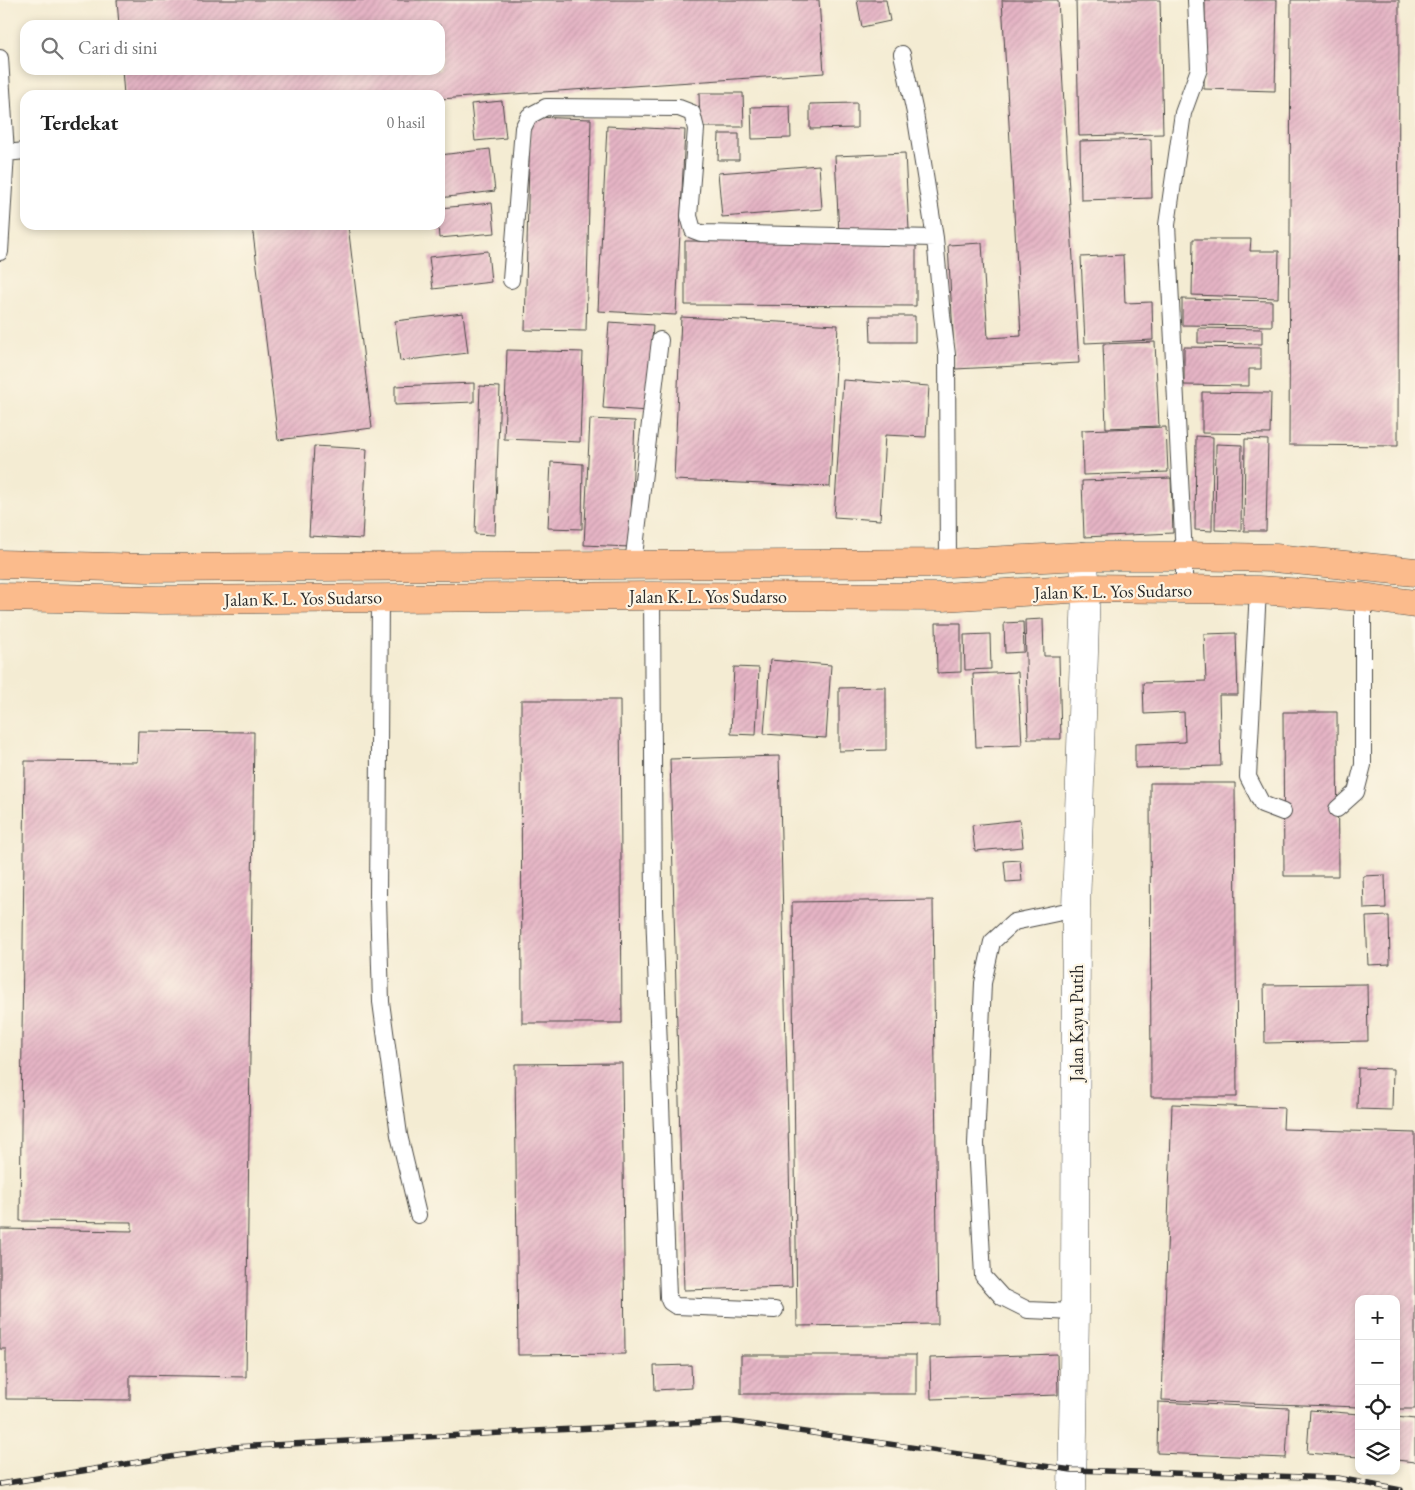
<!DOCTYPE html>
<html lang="id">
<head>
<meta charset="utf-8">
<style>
	:root { --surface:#fff; --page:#f6f6f6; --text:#222; --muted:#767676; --line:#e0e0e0 }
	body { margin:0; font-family:"EB Garamond",serif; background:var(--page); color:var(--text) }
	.controls { position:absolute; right:15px; bottom:15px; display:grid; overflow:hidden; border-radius:10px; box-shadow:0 2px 8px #0003 }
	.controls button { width:45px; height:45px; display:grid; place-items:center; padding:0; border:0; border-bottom:1px solid var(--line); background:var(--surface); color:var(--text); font:25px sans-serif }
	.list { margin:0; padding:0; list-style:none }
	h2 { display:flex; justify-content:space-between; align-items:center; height:65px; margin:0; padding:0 20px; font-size:21px }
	h2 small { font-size:16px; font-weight:400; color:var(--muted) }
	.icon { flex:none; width:28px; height:28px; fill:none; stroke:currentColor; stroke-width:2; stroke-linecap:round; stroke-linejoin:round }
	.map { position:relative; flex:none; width:1415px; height:1490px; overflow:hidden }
	.search { position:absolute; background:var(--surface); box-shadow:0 2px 8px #0003; left:20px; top:20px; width:425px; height:55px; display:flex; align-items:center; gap:12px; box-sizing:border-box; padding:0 18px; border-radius:15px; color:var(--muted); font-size:19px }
	.panel { position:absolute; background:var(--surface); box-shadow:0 2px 8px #0003; left:20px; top:90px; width:425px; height:140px; border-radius:15px }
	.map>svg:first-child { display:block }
	.building { fill:url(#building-hatch) }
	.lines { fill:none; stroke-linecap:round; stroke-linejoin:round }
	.service-casing { stroke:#494844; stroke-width:18 }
	.tertiary-casing { stroke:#494844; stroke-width:29 }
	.trunk-casing { stroke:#494844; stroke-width:29 }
	.service { stroke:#fff; stroke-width:16 }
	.tertiary { stroke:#fff; stroke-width:28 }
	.trunk { stroke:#fbbb8c; stroke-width:28 }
	.rail-casing { stroke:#2b2b2b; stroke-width:5.5 }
	.rail { stroke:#fcf5e5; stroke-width:4; stroke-dasharray:11; stroke-linecap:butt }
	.labels { text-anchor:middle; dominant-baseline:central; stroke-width:4.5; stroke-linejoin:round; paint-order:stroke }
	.street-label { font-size:18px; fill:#2b2b2b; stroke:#fcf5e5 }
</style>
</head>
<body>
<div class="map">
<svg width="1415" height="1490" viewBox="0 0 1415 1490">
	<defs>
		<pattern id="building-hatch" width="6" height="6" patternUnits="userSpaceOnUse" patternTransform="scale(1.25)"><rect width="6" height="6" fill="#e5b4c5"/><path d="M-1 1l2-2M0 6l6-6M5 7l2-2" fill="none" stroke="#c59ba9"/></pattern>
	</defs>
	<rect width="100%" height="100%" fill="#fcf5e5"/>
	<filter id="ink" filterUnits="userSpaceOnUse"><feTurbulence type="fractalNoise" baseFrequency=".02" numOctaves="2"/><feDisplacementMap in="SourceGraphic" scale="10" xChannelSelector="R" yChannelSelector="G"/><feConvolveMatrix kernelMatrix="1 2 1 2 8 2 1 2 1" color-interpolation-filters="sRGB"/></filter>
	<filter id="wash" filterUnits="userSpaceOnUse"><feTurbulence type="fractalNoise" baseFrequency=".0096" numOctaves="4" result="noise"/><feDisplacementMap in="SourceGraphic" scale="20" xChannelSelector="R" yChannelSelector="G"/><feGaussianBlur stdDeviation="1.12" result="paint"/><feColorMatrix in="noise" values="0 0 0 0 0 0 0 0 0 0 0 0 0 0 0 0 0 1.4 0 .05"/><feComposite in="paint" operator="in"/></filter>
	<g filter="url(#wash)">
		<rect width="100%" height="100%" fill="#f4ecd3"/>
		<g id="blocks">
			<path class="building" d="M 117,0 L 819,0 L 824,73 L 440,99 L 440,95 L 124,95 L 122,70 L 440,70 L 440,25 L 119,25 Z
				M 857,0 L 886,0 L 890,21 L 862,27 Z
				M 1002,0 L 1058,0 L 1079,363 L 955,369 L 948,245 L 982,243 L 988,338 L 1021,336 Z
				M 1076,0 L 1160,0 L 1163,134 L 1079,136 Z
				M 1205,0 L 1277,0 L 1275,91 L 1204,89 Z
				M 1291,0 L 1399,0 L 1398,446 L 1289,445 Z
				M 699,93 L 743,93 L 744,127 L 700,127 Z
				M 502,101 L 506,138 L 475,141 L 471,104 Z
				M 857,103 L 857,128 L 810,129 L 810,104 Z
				M 790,106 L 791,138 L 752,139 L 751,107 Z
				M 530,117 L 591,119 L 586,331 L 525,330 Z
				M 607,126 L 685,130 L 676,315 L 598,311 Z
				M 719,134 L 739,134 L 739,160 L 718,160 Z
				M 1151,139 L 1152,198 L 1081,200 L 1080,141 Z
				M 490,149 L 495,191 L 440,198 L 440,155 Z
				M 905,153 L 909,230 L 839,234 L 835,156 Z
				M 819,165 L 822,209 L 722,217 L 718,173 Z
				M 492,203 L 495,233 L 439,238 L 438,225 L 440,225 L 440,208 Z
				M 252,225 L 348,225 L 372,428 L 278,440 Z
				M 1193,239 L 1251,239 L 1250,251 L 1279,251 L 1278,298 L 1192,295 Z
				M 685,241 L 916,242 L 916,306 L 685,305 Z
				M 488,251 L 491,282 L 433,289 L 429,257 Z
				M 1123,255 L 1125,303 L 1152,302 L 1153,340 L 1085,343 L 1081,257 Z
				M 1182,299 L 1272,301 L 1272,326 L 1182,325 Z
				M 463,313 L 468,353 L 400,361 L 395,321 Z
				M 870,316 L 915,316 L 915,342 L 871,342 Z
				M 681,317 L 838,325 L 830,487 L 674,480 Z
				M 609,322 L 653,325 L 648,411 L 603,408 Z
				M 1198,328 L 1262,329 L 1262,344 L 1198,343 Z
				M 1155,342 L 1159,426 L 1106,428 L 1103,344 Z
				M 1184,347 L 1261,348 L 1261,369 L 1249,369 L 1249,386 L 1184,385 Z
				M 507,350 L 583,352 L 580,442 L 504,439 Z
				M 843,380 L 929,386 L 926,437 L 885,435 L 880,520 L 834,517 Z
				M 474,383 L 474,402 L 395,405 L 395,386 Z
				M 480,386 L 500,387 L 495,535 L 475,534 Z
				M 1202,392 L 1271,393 L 1270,434 L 1202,433 Z
				M 590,419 L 635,421 L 630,547 L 584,545 Z
				M 1166,427 L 1168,472 L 1083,475 L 1082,430 Z
				M 1196,436 L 1213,437 L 1212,531 L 1195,530 Z
				M 1245,439 L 1268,440 L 1266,531 L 1244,531 Z
				M 1216,444 L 1242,445 L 1241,531 L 1215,530 Z
				M 314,446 L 367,449 L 362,539 L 309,536 Z
				M 551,462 L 583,464 L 582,529 L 548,528 Z
				M 1171,478 L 1173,533 L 1084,537 L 1082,481 Z
				M 1043,619 L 1044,656 L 1059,656 L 1061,739 L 1028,739 L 1025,620 Z
				M 1023,622 L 1024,652 L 1005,653 L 1004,623 Z
				M 936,623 L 961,623 L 961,672 L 937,673 Z
				M 1236,633 L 1238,695 L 1219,695 L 1221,766 L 1135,768 L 1135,744 L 1185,742 L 1184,712 L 1144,714 L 1143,683 L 1206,681 L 1204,634 Z
				M 990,634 L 991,669 L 965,670 L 964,635 Z
				M 770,660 L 831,665 L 826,738 L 764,734 Z
				M 734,667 L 759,668 L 756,735 L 731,734 Z
				M 1018,672 L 1022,745 L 976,747 L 973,674 Z
				M 886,687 L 886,750 L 839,751 L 839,688 Z
				M 521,700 L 620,700 L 622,1023 L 522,1023 Z
				M 1283,712 L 1337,712 L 1338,876 L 1284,876 Z
				M 138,731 L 254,732 L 246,1377 L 130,1375 L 130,1400 L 6,1399 L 6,1349 L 0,1349 L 0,1229 L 132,1231 L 132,1222 L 20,1221 L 25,761 L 137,762 Z
				M 779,756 L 792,1287 L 684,1290 L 670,759 Z
				M 1150,783 L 1235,783 L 1237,1097 L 1151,1097 Z
				M 1020,820 L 1023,847 L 975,851 L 972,825 Z
				M 1020,860 L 1022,881 L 1006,882 L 1004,861 Z
				M 1385,875 L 1386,908 L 1364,909 L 1363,876 Z
				M 933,900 L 938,1324 L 797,1326 L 792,902 Z
				M 1389,916 L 1390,964 L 1368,965 L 1366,917 Z
				M 1367,984 L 1368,1041 L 1265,1043 L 1264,985 Z
				M 622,1063 L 625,1354 L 518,1355 L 515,1064 Z
				M 1358,1068 L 1393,1069 L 1392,1110 L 1357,1109 Z
				M 1172,1104 L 1284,1108 L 1283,1129 L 1415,1133 L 1415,1409 L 1396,1409 L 1396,1299 L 1359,1299 L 1359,1407 L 1162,1400 Z
				M 1057,1354 L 1058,1395 L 931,1399 L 930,1358 Z
				M 741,1355 L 916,1355 L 916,1394 L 741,1394 Z
				M 691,1365 L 692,1388 L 655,1390 L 654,1366 Z
				M 1158,1402 L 1289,1408 L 1286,1458 L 1157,1453 Z
				M 1310,1410 L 1359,1414 L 1359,1457 L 1307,1453 Z
				M 1396,1417 L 1415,1419 L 1415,1462 L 1396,1460 Z"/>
		</g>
	</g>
	<g filter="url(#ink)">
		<use href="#blocks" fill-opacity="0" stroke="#494844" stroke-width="1"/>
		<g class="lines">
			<g class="service-casing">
				<path id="service" d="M 902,54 L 915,113 L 935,238
					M 0,58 L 6,153 L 0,252
					M 6,153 L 25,151
					M 511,280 L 523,128 L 529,116 L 546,107 L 679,108 L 692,113 L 696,129 L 689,216 L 693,230 L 701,233 L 935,238 L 942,315 L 947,355 L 948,563
					M 633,564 L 660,340
					M 1184,589 L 1184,556 L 1167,225 L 1183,113 L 1199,69 L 1196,0
					M 1258,590 L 1248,777 L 1262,804 L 1283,812
					M 652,596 L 654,909 L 668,1297 L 670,1302 L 676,1306 L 775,1310
					M 380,597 L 378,898 L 381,1002 L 399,1135 L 418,1215
					M 1337,809 L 1356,792 L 1363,765 L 1363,597
					M 1075,1312 L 1028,1310 L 1002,1297 L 983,1276 L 976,1144 L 983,983 L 992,942 L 1014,922 L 1076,909"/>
			</g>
			<g class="tertiary-casing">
				<path id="tertiary" d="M 1072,1490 L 1075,1312 L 1076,909 L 1086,588 L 1083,556"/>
			</g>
			<g class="trunk-casing">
				<path id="trunk" d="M 0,564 L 148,568 L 948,563 L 1083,556 L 1184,556 L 1275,558 L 1415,572
					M 0,597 L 159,600 L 652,596 L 943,597 L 1086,588 L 1258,590 L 1363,597 L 1415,604"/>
			</g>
			<use href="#service" class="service"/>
			<use href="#tertiary" class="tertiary"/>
			<use href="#trunk" class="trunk"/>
			<g class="rail-casing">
				<path id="rail" d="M 0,1484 L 233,1447 L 728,1421 L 1072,1470 L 1338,1478 L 1401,1490"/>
			</g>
			<use href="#rail" class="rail"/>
		</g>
	</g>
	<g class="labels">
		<g class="street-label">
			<text transform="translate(1113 591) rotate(-1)">Jalan K. L. Yos Sudarso</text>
			<text x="708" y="596">Jalan K. L. Yos Sudarso</text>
			<text transform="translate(303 598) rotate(-1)">Jalan K. L. Yos Sudarso</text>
			<text transform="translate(1076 1023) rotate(-90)">Jalan Kayu Putih</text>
		</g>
	</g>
</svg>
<div class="controls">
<button>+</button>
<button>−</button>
<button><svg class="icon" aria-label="locate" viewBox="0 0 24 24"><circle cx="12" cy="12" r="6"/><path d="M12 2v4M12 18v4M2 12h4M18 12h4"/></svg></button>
<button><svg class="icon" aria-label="layers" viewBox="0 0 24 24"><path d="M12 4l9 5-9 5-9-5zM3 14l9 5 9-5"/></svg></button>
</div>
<div class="search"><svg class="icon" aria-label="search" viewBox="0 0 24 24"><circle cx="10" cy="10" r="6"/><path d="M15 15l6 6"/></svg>Cari di sini</div>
<section class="panel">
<h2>Terdekat<small>0 hasil</small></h2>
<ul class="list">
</ul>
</section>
</div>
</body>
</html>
